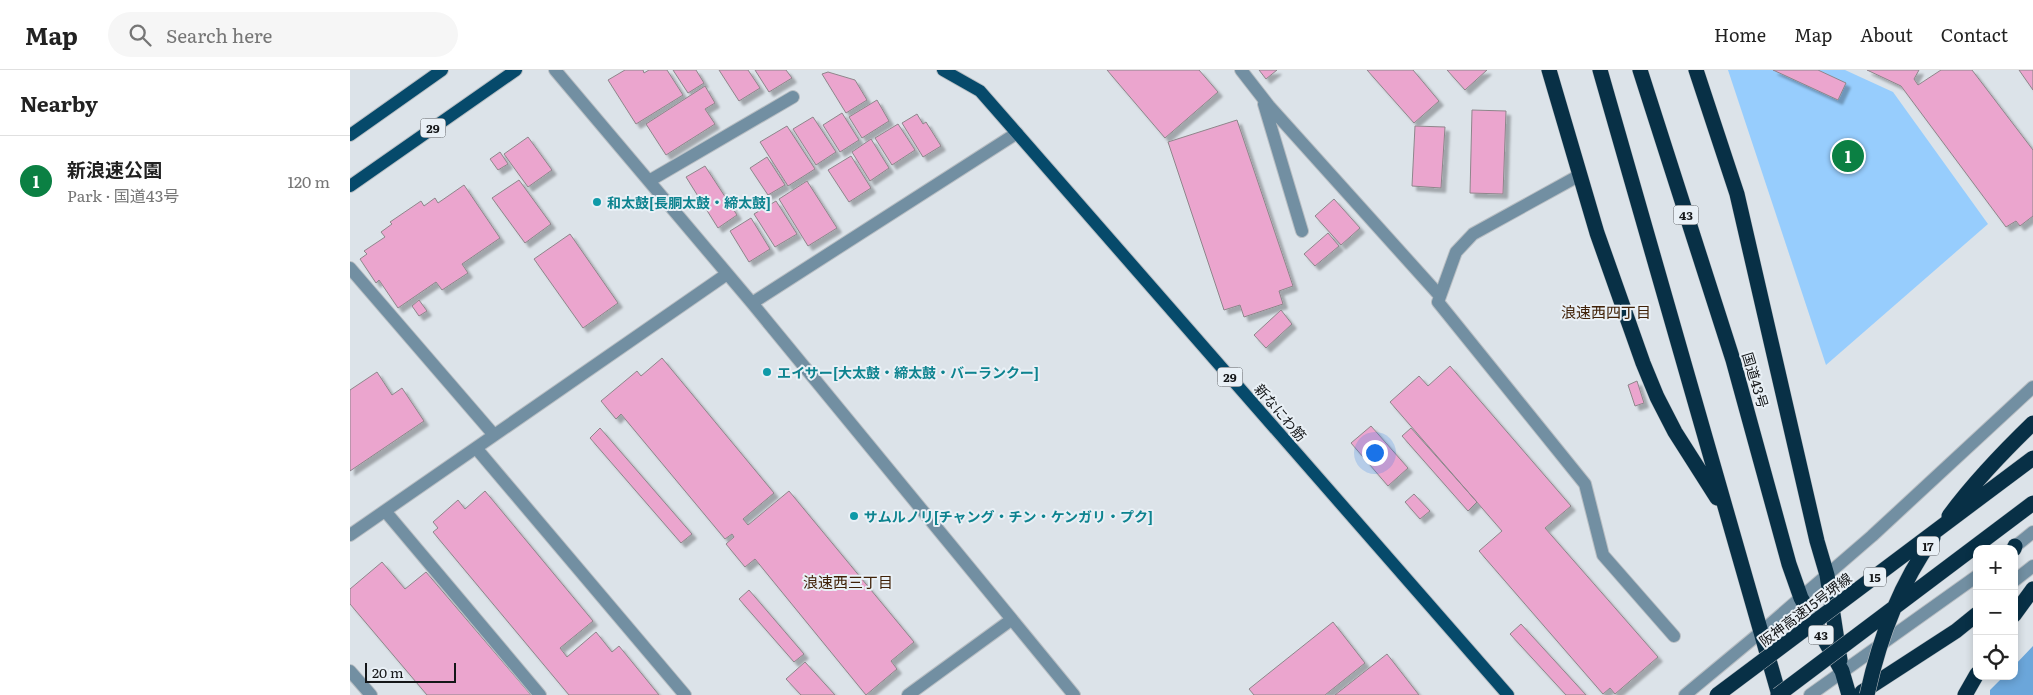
<!DOCTYPE html>
<html lang="en">
<head>
<meta charset="utf-8">
<style>
	:root { --surface:#fff; --page:#f6f6f6; --text:#222; --muted:#767676; --line:#e0e0e0; --accent:#0b8043 }
	body { margin:0; font-family:Literata,"Noto Sans JP",serif; background:var(--page); color:var(--text) }
	.controls { position:absolute; right:15px; bottom:15px; display:grid; overflow:hidden; border-radius:10px; box-shadow:0 2px 8px #0003 }
	.controls button { width:45px; height:45px; display:grid; place-items:center; padding:0; border:0; border-bottom:1px solid var(--line); background:var(--surface); color:var(--text); font:25px sans-serif }
	.scale { position:absolute; left:15px; bottom:12px; width:91px; box-sizing:border-box; padding-left:5px; border:2px solid #141618; border-top:0; font-size:14px; line-height:18px; white-space:nowrap; color:#141618; -webkit-text-stroke:4px #e9f0f6; paint-order:stroke }
	.you { position:absolute; left:1024px; top:382px; width:18px; height:18px; margin:-12px; border:4px solid #fff; border-radius:50%; background:#1a73e8; box-shadow:0 0 0 8px #1a73e833 }
	.badge { display:grid; place-items:center; width:32px; height:32px; border-radius:50%; background:var(--accent); color:#fff; font-size:16px; font-weight:700 }
	.pin { position:absolute; translate:-50% -50%; border:2px solid #fff; box-shadow:0 1px 5px #0006 }
	.list { margin:0; padding:0; list-style:none }
	h2 { display:flex; justify-content:space-between; align-items:center; height:65px; margin:0; padding:0 20px; font-size:21px }
	h2 small { font-size:16px; font-weight:400; color:var(--muted) }
	.list li { display:grid; grid-template-columns:32px 1fr auto; gap:15px; align-items:center; box-sizing:border-box; height:90px; padding:0 20px; border-top:1px solid var(--line) }
	.list b { display:block; font-size:19px; white-space:nowrap }
	.list p { margin:0; font-size:16px; white-space:nowrap; color:var(--muted) }
	.list em { font-size:16px; font-style:normal; color:var(--muted) }
	.icon { flex:none; width:28px; height:28px; fill:none; stroke:currentColor; stroke-width:2; stroke-linecap:round; stroke-linejoin:round }
	.map { position:relative; flex:none; width:1683px; height:625px; overflow:hidden }
	header { display:flex; align-items:center; gap:30px; box-sizing:border-box; height:70px; padding:0 25px; background:var(--surface); border-bottom:1px solid var(--line) }
	header strong { font-size:24px }
	nav { display:flex; gap:28px; margin-inline-start:auto; font-size:18px }
	.search { width:350px; height:45px; background:var(--page); display:flex; align-items:center; gap:12px; box-sizing:border-box; padding:0 18px; border-radius:28px; color:var(--muted); font-size:19px }
	main { display:flex }
	aside { flex:1; background:var(--surface) }
	.map>svg:first-child { display:block }
	.green { fill:#97cdfd }
	.forest { fill:#6ba6da }
	.building { fill:#eba5ce; stroke:#8e868b; filter:url(#shadow) }
	.lines { fill:none; stroke-linecap:round; stroke-linejoin:round }
	.minor-casing { stroke:#b8bec3; stroke-width:14 }
	.major-casing { stroke:#b8bec3; stroke-width:14 }
	.highway-casing { stroke:#b8bec3; stroke-width:16 }
	.minor { stroke:#728fa2; stroke-width:12 }
	.major { stroke:#064a6b; stroke-width:12 }
	.highway { stroke:#083046; stroke-width:15 }
	.highway-bridge-casing { stroke:#b8bec3; stroke-width:16; stroke-linecap:butt }
	.highway-bridge { stroke:#083046; stroke-width:15 }
	.culture-dot { fill:#0f9aa8; stroke:#e9f0f6; stroke-width:2 }
	.labels { text-anchor:middle; dominant-baseline:central; stroke-width:4; stroke-linejoin:round; paint-order:stroke }
	.shield { fill:#e9f0f6; stroke:#54575b; stroke-width:1 }
	.shield-label { font-size:12px; font-weight:bold; fill:#141618 }
	.culture-label { font-size:14px; font-weight:bold; fill:#0d838f; stroke:#e9f0f6; text-anchor:start }
	.street-label { font-size:14px; fill:#141618; stroke:#e9f0f6 }
	.neighbourhood-label { font-size:15px; fill:#402107; stroke:#e9f0f6 }
</style>
</head>
<body>
<header>
<strong>Map</strong>
<div class="search"><svg class="icon" aria-label="search" viewBox="0 0 24 24"><circle cx="10" cy="10" r="6"/><path d="M15 15l6 6"/></svg>Search here</div>
<nav><a>Home</a><a>Map</a><a>About</a><a>Contact</a></nav>
</header>
<main>
<aside>
<h2>Nearby<small></small></h2>
<ul class="list">
<li><span class="badge">1</span><div><b>新浪速公園</b><p>Park · 国道43号</p></div><em>120 m</em></li>
</ul>
</aside>
<div class="map">
<svg width="1683" height="625" viewBox="0 0 1683 625">
	<defs>
		<filter id="shadow"><feDropShadow dx="4.5" dy="4.5" stdDeviation="1" flood-color="#0004"/></filter>
	</defs>
	<rect width="100%" height="100%" fill="#dce3e9"/>
	<path class="green" d="M 1378,0 L 1495,0 L 1543,22 L 1638,154 L 1476,295 Z"/>
	<path class="forest" d="M 1683,576 L 1683,625 L 1640,625 L 1640,620 L 1654,606 L 1664,606 L 1664,596 Z"/>
	<path class="building" d="M 275,0 L 293,0 L 294,3 L 299,0 L 317,0 L 333,25 L 286,54 L 258,10 Z
		M 323,0 L 346,0 L 354,13 L 338,23 Z
		M 369,0 L 398,0 L 410,18 L 389,31 Z
		M 405,0 L 436,0 L 442,8 L 419,22 Z
		M 757,0 L 849,0 L 868,22 L 815,68 Z
		M 909,0 L 927,0 L 916,9 Z
		M 1017,0 L 1063,0 L 1089,31 L 1064,53 Z
		M 1097,0 L 1137,0 L 1115,20 Z
		M 1423,0 L 1468,0 L 1496,13 L 1488,30 Z
		M 1517,0 L 1569,0 L 1564,9 L 1568,15 L 1591,0 L 1622,0 L 1683,80 L 1683,146 L 1670,156 L 1666,151 L 1656,157 L 1551,16 Z
		M 1669,0 L 1683,0 L 1683,20 Z
		M 478,2 L 505,10 L 517,30 L 496,43 L 472,4 Z
		M 355,16 L 365,33 L 355,39 L 365,54 L 316,85 L 296,54 Z
		M 527,30 L 539,51 L 512,68 L 499,47 Z
		M 1122,40 L 1156,41 L 1153,124 L 1120,123 Z
		M 492,43 L 509,70 L 490,82 L 473,55 Z
		M 567,44 L 573,54 L 576,52 L 591,76 L 573,87 L 552,53 Z
		M 463,47 L 486,82 L 466,95 L 443,59 Z
		M 887,50 L 943,216 L 929,221 L 933,234 L 894,247 L 890,235 L 874,240 L 818,72 Z
		M 548,54 L 565,80 L 542,95 L 525,68 Z
		M 437,56 L 465,99 L 438,116 L 410,72 Z
		M 1065,56 L 1095,57 L 1091,118 L 1062,116 Z
		M 178,67 L 202,100 L 178,117 L 154,84 Z
		M 521,69 L 539,98 L 520,111 L 502,82 Z
		M 150,82 L 158,94 L 148,100 L 140,89 Z
		M 501,86 L 521,118 L 499,132 L 478,100 Z
		M 417,87 L 435,115 L 418,125 L 400,98 Z
		M 355,96 L 387,145 L 368,158 L 336,107 Z
		M 169,110 L 201,154 L 175,173 L 142,128 Z
		M 457,111 L 487,158 L 458,176 L 429,129 Z
		M 114,115 L 150,168 L 112,194 L 118,203 L 92,220 L 86,212 L 48,238 L 29,210 L 26,213 L 10,189 L 17,184 L 14,181 L 35,167 L 31,162 L 42,154 L 40,152 L 71,131 L 74,136 L 85,128 L 88,133 Z
		M 984,129 L 1010,158 L 991,175 L 965,146 Z
		M 426,131 L 447,164 L 425,177 L 404,144 Z
		M 401,148 L 420,179 L 399,192 L 380,161 Z
		M 978,163 L 989,176 L 965,196 L 954,184 Z
		M 220,164 L 268,233 L 233,258 L 184,189 Z
		M 69,230 L 77,241 L 69,246 L 62,236 Z
		M 931,240 L 942,254 L 916,278 L 904,265 Z
		M 312,288 L 424,423 L 393,449 L 398,455 L 439,421 L 564,572 L 541,591 L 547,599 L 516,625 L 405,489 L 395,497 L 376,474 L 384,467 L 382,464 L 375,469 L 271,344 L 266,349 L 251,331 L 287,301 L 291,306 Z
		M 1100,296 L 1221,436 L 1195,458 L 1308,587 L 1265,624 L 1260,618 L 1253,624 L 1129,481 L 1152,461 L 1040,332 L 1069,306 L 1078,316 Z
		M 27,302 L 42,325 L 52,318 L 74,351 L 0,401 L 0,320 Z
		M 1287,311 L 1294,333 L 1285,336 L 1278,315 Z
		M 1021,356 L 1058,398 L 1038,416 L 1001,373 Z
		M 250,358 L 342,464 L 331,473 L 240,368 Z
		M 1061,358 L 1127,432 L 1118,441 L 1052,366 Z
		M 135,421 L 243,551 L 210,578 L 217,587 L 246,562 L 262,582 L 269,576 L 309,625 L 219,625 L 83,462 L 88,458 L 83,452 L 108,430 L 115,439 Z
		M 1064,424 L 1080,441 L 1070,449 L 1055,432 Z
		M 32,492 L 55,519 L 76,502 L 181,625 L 77,625 L 0,534 L 0,519 Z
		M 399,520 L 454,584 L 444,592 L 389,529 Z
		M 983,552 L 1015,593 L 975,625 L 904,625 L 899,619 Z
		M 1171,554 L 1236,625 L 1216,625 L 1160,564 Z
		M 1037,584 L 1069,625 L 985,625 Z
		M 455,592 L 485,625 L 451,625 L 436,609 Z"/>
	<g class="lines">
		<g class="minor-casing">
			<path id="minor" d="M 205,0 L 402,233 L 724,625
				M 891,0 L 919,36 L 1090,226
				M 914,34 L 952,161
				M 1230,105 L 1123,164 L 1106,182 L 1088,232 L 1235,414 L 1253,485 L 1324,566
				M 299,111 L 443,27
				M 0,198 L 144,365
				M 402,233 L 667,63
				M 126,378 L 335,625
				M 35,441 L 190,625
				M 0,465 L 377,204
				M 1662,479 L 1683,462
				M 1664,511 L 1683,496
				M 0,601 L 21,625
				M 558,625 L 661,550
				M 1335,625 L 1411,562 L 1522,466 L 1683,317
				M 1460,625 L 1627,506"/>
		</g>
		<g class="major-casing">
			<path id="major" d="M 593,0 L 630,21 L 1158,625
				M 0,65 L 92,0
				M 0,116 L 166,0"/>
		</g>
		<g class="highway-casing">
			<path id="highway" d="M 1199,0 L 1247,163 L 1293,293 L 1307,327 L 1325,362 L 1367,428
				M 1250,0 L 1429,625
				M 1290,0 L 1383,290 L 1439,494 L 1451,528 L 1492,601 L 1499,625
				M 1346,0 L 1387,124 L 1467,471 L 1477,505 L 1490,590
				M 1664,479 L 1665,476
				M 1664,545 L 1683,519
				M 1512,622 L 1606,561 L 1627,544
				M 1615,625 L 1627,604"/>
		</g>
		<use href="#minor" class="minor"/>
		<use href="#major" class="major"/>
		<use href="#highway" class="highway"/>
		<g class="highway-bridge-casing">
			<path id="highway-bridge" d="M 1599,446 C 1624,412 1653,382 1683,353
				M 1367,625 L 1683,388
				M 1428,625 L 1683,433
				M 1517,625 C 1529,570 1550,514 1583,468"/>
		</g>
		<use href="#highway-bridge" class="highway-bridge"/>
	</g>
	<g class="culture-dot">
		<circle cx="247" cy="132" r="5"/>
		<circle cx="417" cy="302" r="5"/>
		<circle cx="504" cy="446" r="5"/>
	</g>
	<g class="labels">
		<g class="shield">
			<rect x="70.5" y="48.5" width="25" height="19" rx="4"/>
			<rect x="1323.5" y="135.5" width="25" height="19" rx="4"/>
			<rect x="867.5" y="297.5" width="25" height="19" rx="4"/>
			<rect x="1567" y="466.5" width="22" height="19" rx="4"/>
			<rect x="1514" y="497.5" width="22" height="19" rx="4"/>
			<rect x="1458.5" y="555.5" width="25" height="19" rx="4"/>
		</g>
		<g class="shield-label">
			<text x="83" y="58">29</text>
			<text x="1336" y="145">43</text>
			<text x="880" y="307">29</text>
			<text x="1578" y="476">17</text>
			<text x="1525" y="507">15</text>
			<text x="1471" y="565">43</text>
		</g>
		<g class="culture-label">
			<text x="257" y="132">和太鼓[長胴太鼓・締太鼓]</text>
			<text x="427" y="302">エイサー[大太鼓・締太鼓・バーランクー]</text>
			<text x="514" y="446">サムルノリ[チャング・チン・ケンガリ・プク]</text>
		</g>
		<g class="street-label">
			<text transform="translate(1406 310) rotate(73)">国道43号</text>
			<text transform="translate(931 342) rotate(49)">新なにわ筋</text>
			<text transform="translate(1455 539) rotate(-37)">阪神高速15号堺線</text>
		</g>
		<g class="neighbourhood-label">
			<text x="1256" y="241">浪速西四丁目</text>
			<text x="498" y="511">浪速西三丁目</text>
		</g>
	</g>
</svg>
<div class="controls">
<button>+</button>
<button>−</button>
<button><svg class="icon" aria-label="locate" viewBox="0 0 24 24"><circle cx="12" cy="12" r="6"/><path d="M12 2v4M12 18v4M2 12h4M18 12h4"/></svg></button>
</div>
<div class="scale">20 m</div>
<div class="you"></div>
<div class="pin badge" style="left:1498px;top:86px">1</div>
</div>
</main>
</body>
</html>
